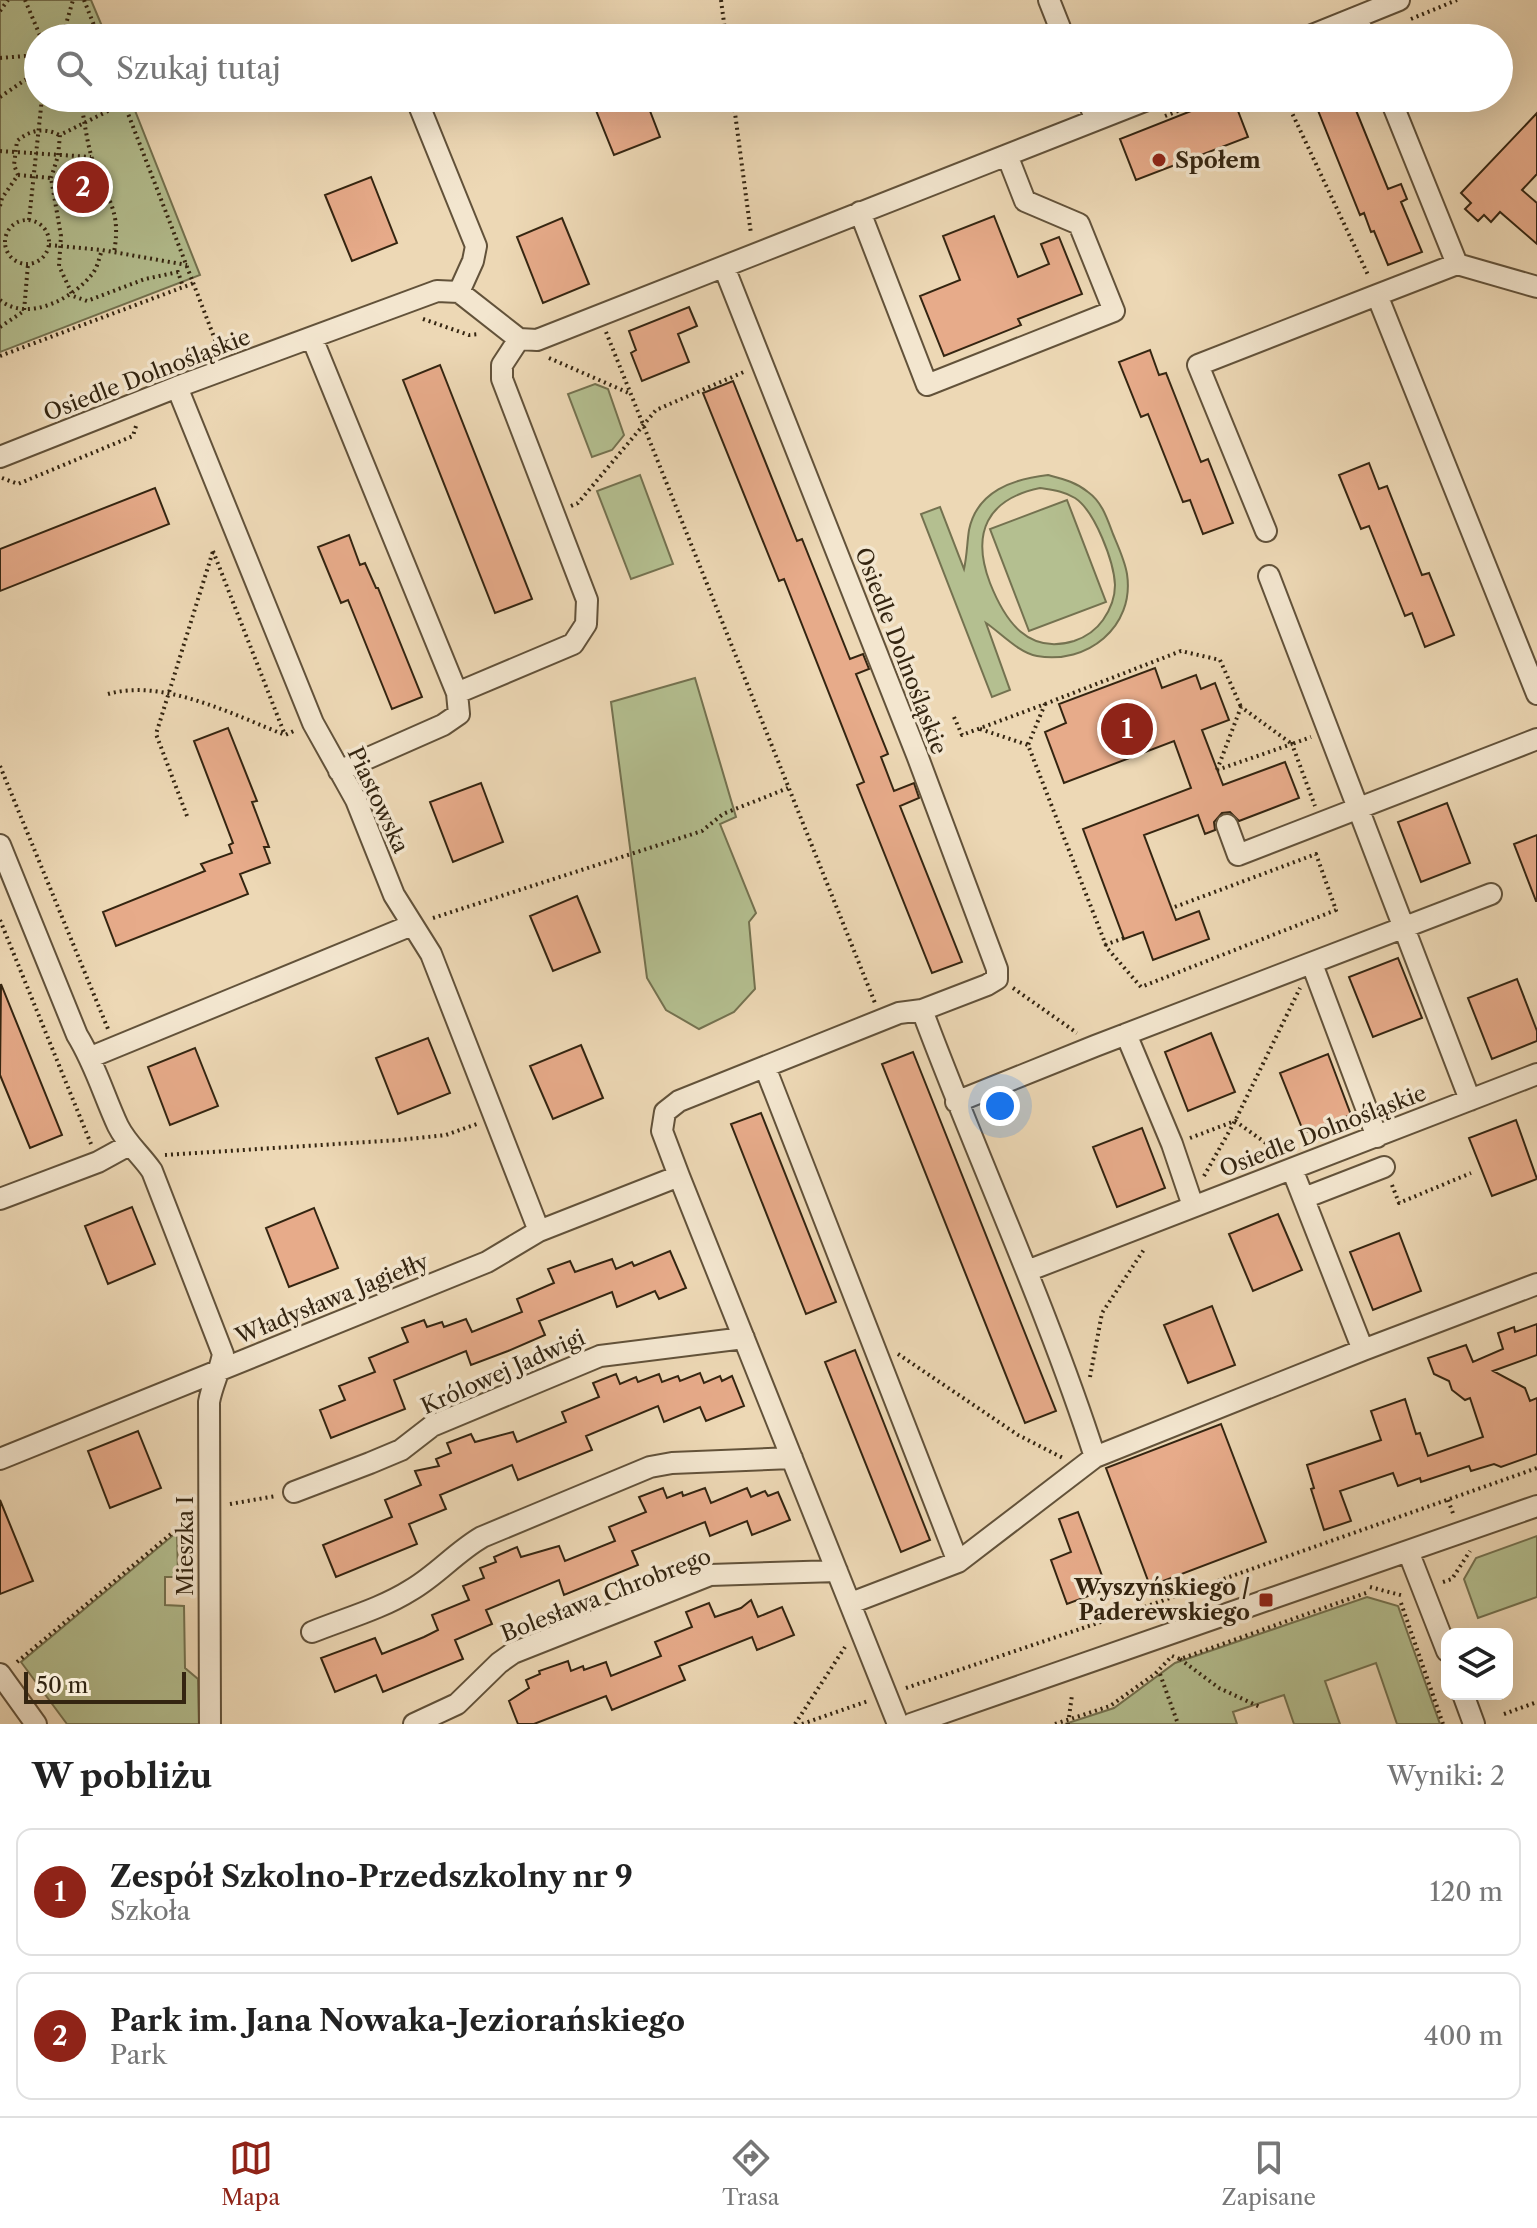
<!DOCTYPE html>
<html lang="pl">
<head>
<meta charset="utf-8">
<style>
	:root { --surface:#fff; --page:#f6f6f6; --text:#222; --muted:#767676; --line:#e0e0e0; --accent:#8f2418 }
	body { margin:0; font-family:"Libre Caslon Text",serif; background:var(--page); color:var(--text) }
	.controls { position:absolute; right:24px; bottom:24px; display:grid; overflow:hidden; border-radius:16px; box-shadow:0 8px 32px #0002 }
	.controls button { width:72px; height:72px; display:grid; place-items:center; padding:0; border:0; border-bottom:2px solid var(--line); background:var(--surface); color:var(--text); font:40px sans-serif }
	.scale { position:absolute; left:24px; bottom:20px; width:162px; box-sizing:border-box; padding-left:8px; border:4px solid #342511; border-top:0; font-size:22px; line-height:28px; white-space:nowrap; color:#342511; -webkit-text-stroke:6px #f3e6cf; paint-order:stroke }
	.you { position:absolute; left:1000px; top:1106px; width:28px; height:28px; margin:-20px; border:6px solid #fff; border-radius:50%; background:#1a73e8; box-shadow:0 0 0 12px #1a73e833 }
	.badge { display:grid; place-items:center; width:52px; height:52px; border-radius:50%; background:var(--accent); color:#fff; font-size:26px; font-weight:700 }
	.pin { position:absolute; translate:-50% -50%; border:4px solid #fff; box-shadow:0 2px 8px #0006 }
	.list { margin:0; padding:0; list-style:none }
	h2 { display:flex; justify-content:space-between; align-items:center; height:104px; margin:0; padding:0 32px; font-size:34px }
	h2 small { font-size:26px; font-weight:400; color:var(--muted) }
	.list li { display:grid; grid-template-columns:52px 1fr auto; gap:24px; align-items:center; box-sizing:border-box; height:128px; margin:0 16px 16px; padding:0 16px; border:2px solid var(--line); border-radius:16px }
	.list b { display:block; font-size:30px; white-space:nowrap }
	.list p { margin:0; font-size:26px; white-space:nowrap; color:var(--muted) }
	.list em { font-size:26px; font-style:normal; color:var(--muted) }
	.icon { flex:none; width:44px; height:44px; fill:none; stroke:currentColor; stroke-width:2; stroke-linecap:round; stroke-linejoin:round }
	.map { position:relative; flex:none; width:1537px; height:1724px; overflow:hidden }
	.search { position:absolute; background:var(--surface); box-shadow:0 8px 32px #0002; left:24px; right:24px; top:24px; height:88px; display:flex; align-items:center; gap:20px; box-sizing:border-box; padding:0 28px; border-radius:44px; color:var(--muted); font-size:30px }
	.sheet { height:392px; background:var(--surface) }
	nav { display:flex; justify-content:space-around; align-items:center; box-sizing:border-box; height:112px; border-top:2px solid var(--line); background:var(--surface); font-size:22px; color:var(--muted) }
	nav a { display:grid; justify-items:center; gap:4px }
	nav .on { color:var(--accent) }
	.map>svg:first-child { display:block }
	.green { fill:#b4bf90; stroke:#747250; stroke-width:2; fill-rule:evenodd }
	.building { fill:#e7ab8a; stroke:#342511; stroke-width:2 }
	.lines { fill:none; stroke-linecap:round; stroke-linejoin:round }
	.minor-casing { stroke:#62523a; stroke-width:24 }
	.path { stroke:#342511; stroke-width:4; stroke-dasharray:2 4; stroke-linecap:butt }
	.minor { stroke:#f3e6cf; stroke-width:20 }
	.poi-dot { fill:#8f2418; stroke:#f3e6cf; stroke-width:3 }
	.labels { text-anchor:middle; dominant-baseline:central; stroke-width:7; stroke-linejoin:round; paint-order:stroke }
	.poi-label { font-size:22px; font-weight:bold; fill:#342511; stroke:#f3e6cf; text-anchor:start }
	.street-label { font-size:22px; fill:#342511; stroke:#f3e6cf }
</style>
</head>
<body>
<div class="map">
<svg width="1537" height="1724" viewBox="0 0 1537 1724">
	<rect width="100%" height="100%" fill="#edd8b5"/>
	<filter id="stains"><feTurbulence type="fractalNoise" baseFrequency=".0025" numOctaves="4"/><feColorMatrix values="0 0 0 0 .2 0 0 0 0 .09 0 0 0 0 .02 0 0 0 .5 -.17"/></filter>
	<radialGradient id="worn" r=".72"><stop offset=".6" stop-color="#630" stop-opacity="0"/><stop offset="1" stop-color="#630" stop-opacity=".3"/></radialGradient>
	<path class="green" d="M 0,0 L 91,0 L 107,38 L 38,38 L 38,98 L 130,98 L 200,275 L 0,352 Z
		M 595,384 L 608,389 L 624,435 L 612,450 L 592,457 L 568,394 Z
		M 640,475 L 673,564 L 631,579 L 597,491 Z
		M 1048,475 C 1063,479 1076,482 1088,492 C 1102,502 1107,518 1113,534 C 1118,546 1125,561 1127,574 C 1135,627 1087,665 1037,656 C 1019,653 1001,633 986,623 L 1010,690 L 992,697 L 921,514 L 940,507 L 964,569 C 967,556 967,543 969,530 C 977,491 1013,479 1048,475 ZM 1040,488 C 1052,490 1064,491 1075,498 C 1095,511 1114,562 1115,585 C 1115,597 1110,610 1103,620 C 1096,630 1086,637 1074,641 C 1028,655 1005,621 990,583 C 971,533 987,499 1040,488 Z
		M 1067,500 L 1106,602 L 1029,631 L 990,529 Z
		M 695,678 L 736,817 L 720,824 L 756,913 L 749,922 L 755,989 L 734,1012 L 699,1029 L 666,1010 L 647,978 L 611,702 Z
		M 177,1532 L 178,1577 L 165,1577 L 165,1605 L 184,1606 L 185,1668 L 198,1679 L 199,1724 L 67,1724 L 21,1662 Z
		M 1537,1536 L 1537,1597 L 1478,1618 L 1464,1579 L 1476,1558 Z
		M 1367,1597 L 1398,1606 L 1440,1724 L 1397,1724 L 1376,1663 L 1325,1681 L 1340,1724 L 1294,1724 L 1284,1695 L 1233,1712 L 1237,1724 L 1065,1724 L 1114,1708 L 1175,1663 Z"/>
	<path class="building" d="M 591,98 L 645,98 L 660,137 L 614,155 Z
		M 1224,98 L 1233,98 L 1248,137 L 1136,180 L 1120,139 Z
		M 1313,98 L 1351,98 L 1388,189 L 1401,184 L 1407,199 L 1401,202 L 1422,252 L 1388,265 L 1374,231 L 1371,232 L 1364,213 L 1360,215 Z
		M 1537,113 L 1537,174 L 1522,190 L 1537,203 L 1537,244 L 1500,212 L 1491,222 L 1484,215 L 1478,221 L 1465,209 L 1471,203 L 1461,193 Z
		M 371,177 L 397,243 L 352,261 L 325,195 Z
		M 994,216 L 1018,277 L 1049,264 L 1041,244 L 1059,237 L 1082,294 L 1018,319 L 1021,325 L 944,356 L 920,296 L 960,280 L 943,236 Z
		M 562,218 L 589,284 L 543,303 L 517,237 Z
		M 689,307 L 697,326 L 678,334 L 689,362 L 642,381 L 631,353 L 636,350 L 629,331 Z
		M 1150,350 L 1159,375 L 1166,373 L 1201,462 L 1208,459 L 1233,523 L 1203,534 L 1190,500 L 1183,502 L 1148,414 L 1141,417 L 1119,362 Z
		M 440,365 L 532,599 L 495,613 L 403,380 Z
		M 733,381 L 797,541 L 802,539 L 850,659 L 863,654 L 869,669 L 856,674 L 888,754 L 881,757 L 894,791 L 914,783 L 919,798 L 900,806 L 962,962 L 932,973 L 857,785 L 864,782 L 784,579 L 779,581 L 703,393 Z
		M 1369,463 L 1379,489 L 1387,486 L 1422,575 L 1429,573 L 1454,635 L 1425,647 L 1412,613 L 1405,616 L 1369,526 L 1361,529 L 1339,475 Z
		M 155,488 L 169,524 L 0,591 L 0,549 Z
		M 349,535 L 360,565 L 365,563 L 376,588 L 378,588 L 422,697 L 392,709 L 348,600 L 341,603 L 318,547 Z
		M 1155,668 L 1162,688 L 1196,675 L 1201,689 L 1215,683 L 1229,720 L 1202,730 L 1223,785 L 1285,762 L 1299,798 L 1239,821 L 1230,812 L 1222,813 L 1214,822 L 1215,830 L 1205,834 L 1198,815 L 1144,835 L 1176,920 L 1199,911 L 1209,939 L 1153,960 L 1143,932 L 1124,939 L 1083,829 L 1191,788 L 1174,741 L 1064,783 L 1045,732 L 1066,723 L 1059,704 Z
		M 228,728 L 257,801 L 252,802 L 269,847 L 264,847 L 270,863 L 240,874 L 248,894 L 116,946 L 103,912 L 205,871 L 201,864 L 232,853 L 229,845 L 233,843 L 194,741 Z
		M 481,783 L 503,842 L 453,862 L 430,802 Z
		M 1447,803 L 1470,863 L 1421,882 L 1398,822 Z
		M 1537,835 L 1537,901 L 1536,901 L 1514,844 Z
		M 577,896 L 600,952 L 553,971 L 530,916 Z
		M 1398,958 L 1422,1018 L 1373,1037 L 1349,977 Z
		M 1517,979 L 1537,1031 L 1537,1041 L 1492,1059 L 1468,998 Z
		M 1,984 L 62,1135 L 30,1148 L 0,1075 Z
		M 1211,1033 L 1235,1092 L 1188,1111 L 1165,1052 Z
		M 428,1038 L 450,1093 L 398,1114 L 376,1058 Z
		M 581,1045 L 603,1098 L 553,1119 L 530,1066 Z
		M 195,1048 L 218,1106 L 170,1125 L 148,1067 Z
		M 913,1052 L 1056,1411 L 1025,1423 L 882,1064 Z
		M 1328,1054 L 1351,1115 L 1304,1133 L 1280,1073 Z
		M 761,1113 L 836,1302 L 806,1314 L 731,1124 Z
		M 1516,1120 L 1537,1179 L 1492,1196 L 1469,1138 Z
		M 1142,1128 L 1165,1188 L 1117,1207 L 1093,1147 Z
		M 132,1207 L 155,1264 L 108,1284 L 85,1226 Z
		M 314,1208 L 338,1268 L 289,1287 L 266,1228 Z
		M 1278,1214 L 1302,1270 L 1253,1291 L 1229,1234 Z
		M 1399,1233 L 1421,1291 L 1373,1310 L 1350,1252 Z
		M 670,1251 L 686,1288 L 659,1299 L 655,1291 L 617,1307 L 612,1292 L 539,1321 L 545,1335 L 508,1351 L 471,1365 L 466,1351 L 394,1380 L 405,1409 L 331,1438 L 320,1410 L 345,1400 L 339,1386 L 375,1372 L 369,1358 L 408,1342 L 402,1328 L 424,1320 L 427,1327 L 442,1322 L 444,1327 L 466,1319 L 472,1332 L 522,1312 L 517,1299 L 554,1283 L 548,1269 L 570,1261 L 575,1272 L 612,1259 L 616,1269 L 632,1262 L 634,1266 Z
		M 1212,1306 L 1235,1365 L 1188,1383 L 1164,1325 Z
		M 1537,1324 L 1537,1355 L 1493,1371 L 1525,1388 L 1530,1401 L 1537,1398 L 1537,1454 L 1501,1467 L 1494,1464 L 1471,1471 L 1469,1466 L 1421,1482 L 1420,1478 L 1398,1486 L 1393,1473 L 1340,1491 L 1351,1521 L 1324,1530 L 1311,1489 L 1314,1488 L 1307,1465 L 1381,1440 L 1371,1411 L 1405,1399 L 1416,1434 L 1420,1433 L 1428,1456 L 1483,1437 L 1470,1398 L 1465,1400 L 1452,1390 L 1449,1381 L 1434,1374 L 1428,1358 L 1466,1345 L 1473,1362 L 1503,1349 L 1498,1333 L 1514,1327 L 1515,1332 Z
		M 855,1350 L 930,1540 L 901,1552 L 825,1362 Z
		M 700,1373 L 704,1383 L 720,1376 L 722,1381 L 732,1376 L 744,1406 L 706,1421 L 700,1407 L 664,1422 L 658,1406 L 586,1436 L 592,1450 L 518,1480 L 512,1465 L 440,1495 L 446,1509 L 409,1524 L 417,1544 L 336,1577 L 323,1545 L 392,1517 L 385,1500 L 421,1485 L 415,1471 L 439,1466 L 436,1459 L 451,1453 L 447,1443 L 471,1434 L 475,1442 L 513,1432 L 517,1442 L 566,1422 L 562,1412 L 599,1397 L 593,1383 L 616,1374 L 620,1384 L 636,1377 L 638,1382 L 659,1374 L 662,1382 L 678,1376 L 680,1381 Z
		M 1221,1424 L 1266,1542 L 1150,1586 L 1106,1468 Z
		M 138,1431 L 161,1488 L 110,1508 L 88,1451 Z
		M 663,1488 L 667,1498 L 682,1492 L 683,1496 L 705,1488 L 711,1503 L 747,1488 L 751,1497 L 765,1491 L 768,1496 L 778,1492 L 790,1520 L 752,1535 L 747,1521 L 710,1536 L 705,1522 L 632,1551 L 638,1565 L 564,1595 L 559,1580 L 486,1610 L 492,1624 L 455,1640 L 463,1659 L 383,1692 L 376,1675 L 335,1692 L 321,1658 L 375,1638 L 382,1654 L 424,1637 L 438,1630 L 432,1615 L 469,1600 L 463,1586 L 484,1578 L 480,1568 L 496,1562 L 494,1557 L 517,1547 L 521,1557 L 559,1546 L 565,1561 L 615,1541 L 609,1527 L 646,1512 L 639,1497 Z
		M 0,1500 L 33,1581 L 0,1594 Z
		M 1078,1512 L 1107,1589 L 1067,1604 L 1051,1560 L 1071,1552 L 1059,1519 Z
		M 751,1600 L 758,1617 L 782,1607 L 794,1635 L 757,1650 L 752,1637 L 679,1666 L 685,1680 L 612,1710 L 606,1696 L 534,1724 L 518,1724 L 509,1701 L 529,1688 L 526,1680 L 540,1674 L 539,1671 L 568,1661 L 571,1671 L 583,1666 L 584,1670 L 606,1662 L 611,1676 L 661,1656 L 655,1642 L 692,1627 L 686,1612 L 709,1603 L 715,1617 L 741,1608 Z"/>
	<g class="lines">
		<g class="minor-casing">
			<path id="minor" d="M 1049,0 L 1064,38
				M 1357,17 L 1365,38
				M 1305,38 L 1399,0
				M 416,98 L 476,246 L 473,261 L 459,292
				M 1087,98 L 1096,120
				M 1390,98 L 1457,264 L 1537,287
				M 860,212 L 927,385 L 1114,311 L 1079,224 L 1025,201 L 1007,155
				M 1457,264 L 1377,295 L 1537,694
				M 724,267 L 917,755 L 997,969 L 997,979 L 987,985 L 922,1010 L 899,1013 L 679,1101 L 665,1112 L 662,1131 L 679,1176 L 898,1724
				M 312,338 L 457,693 L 459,714 L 443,725 L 339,771
				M 177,387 L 313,723 L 356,800 L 394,895 L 431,954 L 539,1231
				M 0,457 L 177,387 L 437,291 L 459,292 L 519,339 L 537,340 L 1152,98
				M 1266,531 L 1198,365 L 1377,295
				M 1269,576 L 1470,1100
				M 457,693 L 573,644 L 586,624 L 587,600 L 502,379 L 502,365 L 519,339
				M 1227,825 L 1238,855 L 1537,739
				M 0,845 L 77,1035 C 95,1064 104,1096 118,1126 C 127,1144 141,1155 152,1171 L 223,1354 C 220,1371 212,1385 209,1402 L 210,1724
				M 1312,964 L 1377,1137
				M 922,1010 C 978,1160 1046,1305 1095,1457
				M 1126,1034 L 1172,1144 L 1193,1206
				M 91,1057 L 412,925
				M 765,1067 L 958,1562
				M 956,1102 L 1095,1046 L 1491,894
				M 1292,1169 L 1363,1350
				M 1304,1198 L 1384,1167
				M 0,1199 L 98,1162 L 129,1145
				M 1027,1271 L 1537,1074
				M 0,1459 L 487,1262 L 539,1231 L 679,1176
				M 294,1492 L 370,1463 L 401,1450 L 432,1426 L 600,1356 L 744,1338
				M 1408,1551 L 1447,1651
				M 851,1603 L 958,1562 L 1095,1457 L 1363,1350 L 1537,1284
				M 312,1632 C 344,1619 381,1609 411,1590 C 437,1575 456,1552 482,1537 L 650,1467 L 672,1463 L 792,1458
				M 0,1674 L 36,1724
				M 1463,1694 L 1474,1724
				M 414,1724 L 457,1704 L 499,1663 L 513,1653 L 710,1575 L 837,1571
				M 911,1724 L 1537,1506"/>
		</g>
		<path class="path" d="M 25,0 L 41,38
			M 84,0 L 99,38
			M 721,0 L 726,38
			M 0,11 L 8,0
			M 1411,19 L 1457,0
			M 62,38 L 73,0
			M 0,58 L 38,55
			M 0,97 L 25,80 L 38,77
			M 80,98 C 84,117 86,137 91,155 C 101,195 123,204 114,252
			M 122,98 L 219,350
			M 733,98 L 751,234
			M 1285,98 L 1369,277
			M 1165,116 L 1211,98
			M 0,151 L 91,157
			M 18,175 L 51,178 L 61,236 L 59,266 L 73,296 L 87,301 L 145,279 L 178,272 L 183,287
			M 18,175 L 14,165 L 17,141 C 30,130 44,127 59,135
			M 51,178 L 58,156 L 60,135 L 124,103
			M 0,206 L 2,198 L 18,175
			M 29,220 L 42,98
			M5 242a22 22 0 1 1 44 0a22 22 0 1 1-44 0Z
			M 49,245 L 102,250 L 187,265
			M 0,300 C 28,323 74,298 93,273 C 98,266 99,258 102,250
			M 423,319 L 469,335 L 480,334
			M 0,327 L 24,311 L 28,264
			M 606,332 L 875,1003
			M 0,356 L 194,283
			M 549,358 L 631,394
			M 2,478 L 18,484 L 133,436 L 136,426
			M 571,506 L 578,503 L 656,410 L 746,371
			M 213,551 L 285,735
			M 108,694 C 163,678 234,715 285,735 L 296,730
			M 1045,704 L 1181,651 L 1220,660 L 1241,707
			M 954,717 L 962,735 L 1045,704 L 1028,745
			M 980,729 L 1028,745 L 1107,948 L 1141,987 L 1336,910 L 1316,854 L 1172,908
			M 0,766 L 108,1029
			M 1217,770 L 1241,707 L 1292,744 L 1311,737
			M 1217,770 L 1292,744 L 1315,806
			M 187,816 L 156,734 L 213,551
			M 433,918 L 702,831 L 723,814 L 788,788
			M 0,920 L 91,1144
			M 1105,945 L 1124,938
			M 1013,988 L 1077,1033
			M 1190,1138 L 1235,1121 L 1280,1153
			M 165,1155 L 399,1140 L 446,1135 L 477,1124
			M 1204,1176 L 1235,1121 L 1300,988
			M 1392,1185 L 1399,1203 L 1471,1173
			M 898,1354 L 1018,1435 L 1063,1458
			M 1090,1377 L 1102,1313 L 1145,1248
			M 1448,1500 L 1454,1516
			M 230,1504 L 276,1496
			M 1443,1582 L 1452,1579 L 1470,1551
			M 1370,1587 L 1404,1596
			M 1401,1603 L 1443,1724
			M 1172,1656 L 1180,1659 L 1366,1593
			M 1180,1659 L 1219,1688 L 1260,1707
			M 17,1662 L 189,1519
			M 1160,1674 L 1178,1724
			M 906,1688 L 1136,1610 L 1537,1468
			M 1504,1714 L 1537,1702
			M 1069,1717 L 1072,1695
			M 795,1724 L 845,1647
			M 802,1724 L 868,1701
			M 1055,1724 L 1110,1706 L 1155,1674 L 1172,1656
			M 1068,1724 L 1068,1723"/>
		<use href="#minor" class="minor"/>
	</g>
	<g class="poi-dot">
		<circle cx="1159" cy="160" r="8"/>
		<rect x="1258" y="1592" width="16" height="16" rx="4"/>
	</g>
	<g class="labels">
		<g class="poi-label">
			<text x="1175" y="160">Społem</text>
			<text x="1250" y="1587" text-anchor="end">Wyszyńskiego /<tspan x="1250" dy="25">Paderewskiego</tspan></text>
		</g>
		<g class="street-label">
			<text transform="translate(147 375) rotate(-21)">Osiedle Dolnośląskie</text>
			<text transform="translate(901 651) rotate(69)">Osiedle Dolnośląskie</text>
			<text transform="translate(378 800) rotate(65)">Piastowska</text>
			<text transform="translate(1323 1131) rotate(-21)">Osiedle Dolnośląskie</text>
			<text transform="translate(332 1299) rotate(-22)">Władysława Jagiełły</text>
			<text transform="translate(503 1372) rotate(-24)">Królowej Jadwigi</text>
			<text transform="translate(185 1546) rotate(-90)">Mieszka I</text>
			<text transform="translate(606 1595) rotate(-21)">Bolesława Chrobrego</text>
		</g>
	</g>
	<rect width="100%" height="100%" filter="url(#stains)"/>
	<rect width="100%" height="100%" fill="url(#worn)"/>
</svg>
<div class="controls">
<button><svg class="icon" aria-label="layers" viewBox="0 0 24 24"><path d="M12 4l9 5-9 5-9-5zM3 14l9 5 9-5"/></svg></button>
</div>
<div class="scale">50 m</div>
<div class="you"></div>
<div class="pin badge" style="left:1127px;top:729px">1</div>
<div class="pin badge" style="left:83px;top:187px">2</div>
<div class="search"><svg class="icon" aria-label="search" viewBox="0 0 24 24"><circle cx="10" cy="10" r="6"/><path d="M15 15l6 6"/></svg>Szukaj tutaj</div>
</div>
<section class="sheet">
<h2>W pobliżu<small>Wyniki: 2</small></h2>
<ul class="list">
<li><span class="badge">1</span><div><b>Zespół Szkolno-Przedszkolny nr 9</b><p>Szkoła</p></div><em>120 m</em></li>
<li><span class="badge">2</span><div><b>Park im. Jana Nowaka-Jeziorańskiego</b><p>Park</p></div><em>400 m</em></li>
</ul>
</section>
<nav>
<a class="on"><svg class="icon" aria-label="map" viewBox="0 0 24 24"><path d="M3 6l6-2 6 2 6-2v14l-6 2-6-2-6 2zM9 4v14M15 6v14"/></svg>Mapa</a>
<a><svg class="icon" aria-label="directions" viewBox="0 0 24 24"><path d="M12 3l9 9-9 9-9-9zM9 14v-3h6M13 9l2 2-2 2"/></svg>Trasa</a>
<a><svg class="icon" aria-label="saved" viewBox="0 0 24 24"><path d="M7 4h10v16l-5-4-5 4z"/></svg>Zapisane</a>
</nav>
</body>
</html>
